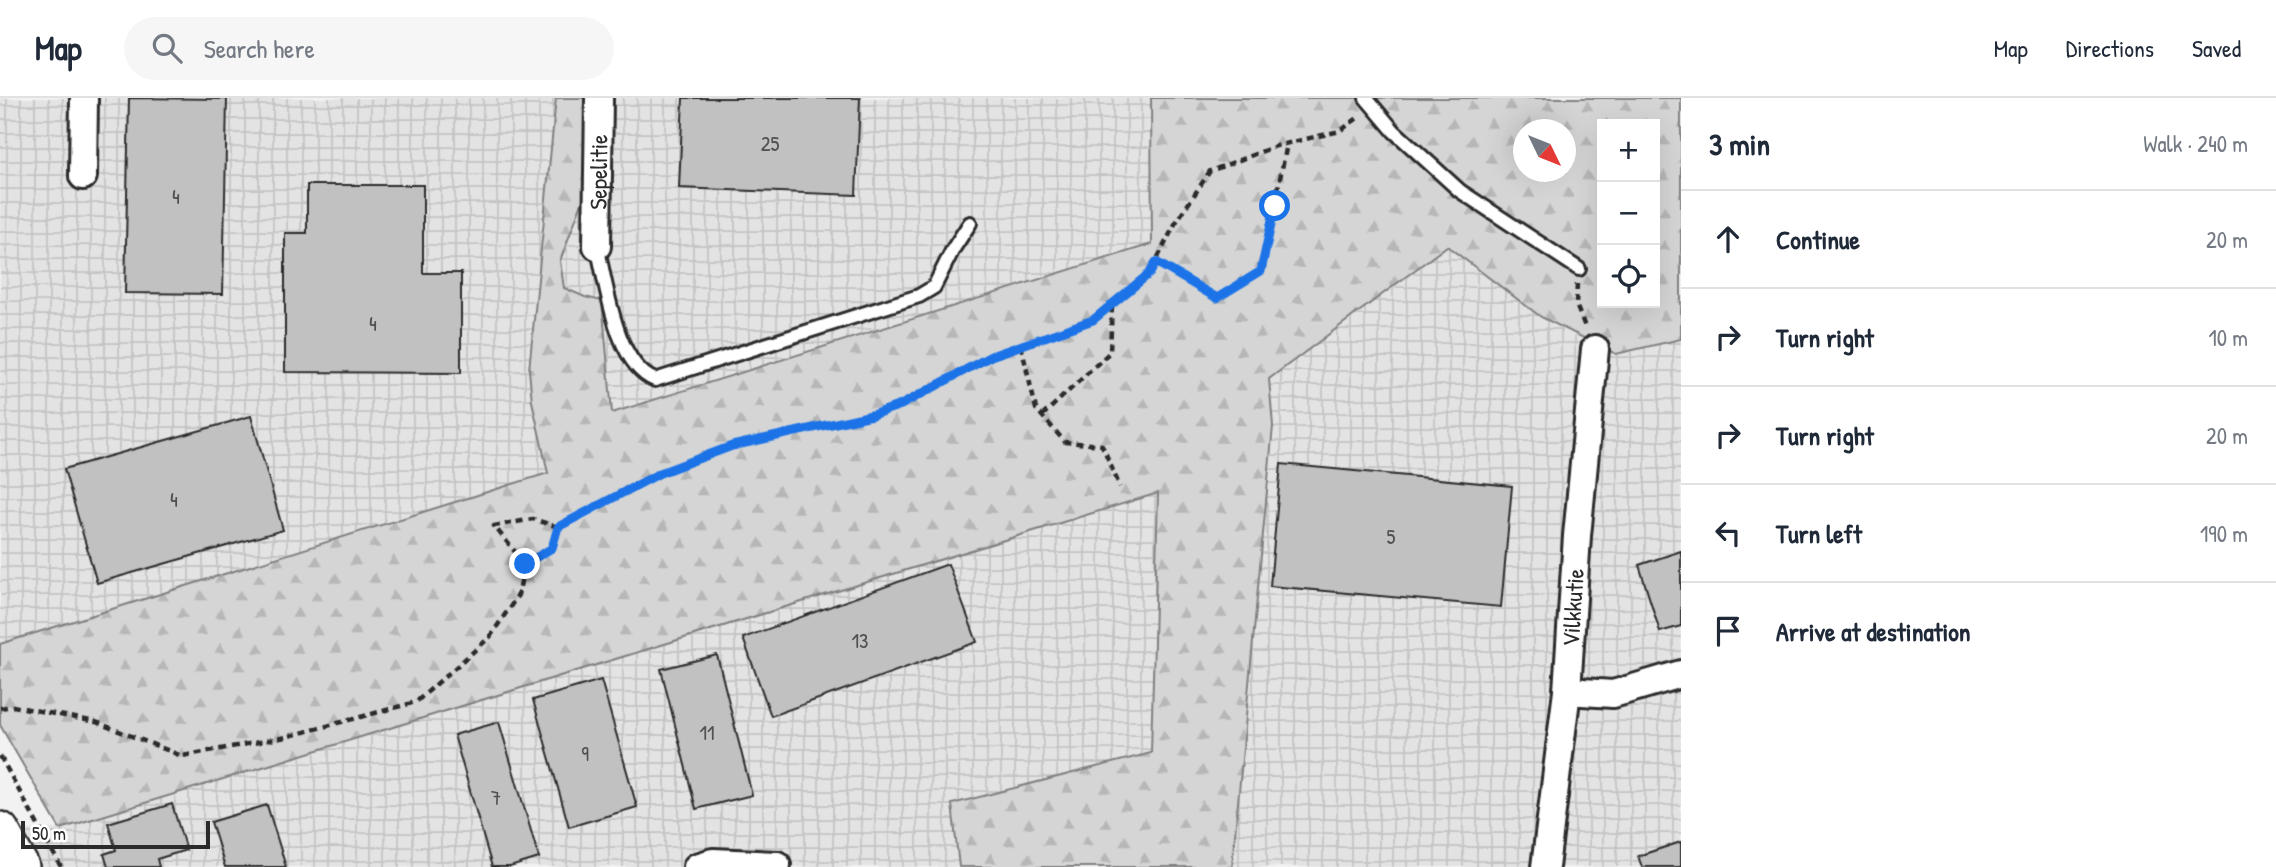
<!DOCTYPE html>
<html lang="en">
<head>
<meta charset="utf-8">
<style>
	:root { --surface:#fff; --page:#f6f6f7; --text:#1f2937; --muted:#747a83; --line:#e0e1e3 }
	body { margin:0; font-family:"Patrick Hand",sans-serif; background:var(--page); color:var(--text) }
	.controls { position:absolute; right:21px; top:21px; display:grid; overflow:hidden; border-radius:0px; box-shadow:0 7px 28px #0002 }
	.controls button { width:63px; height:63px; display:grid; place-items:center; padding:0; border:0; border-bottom:2px solid var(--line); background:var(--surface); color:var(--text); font:35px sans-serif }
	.compass { position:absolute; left:1513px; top:21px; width:63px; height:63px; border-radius:50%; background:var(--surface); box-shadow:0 7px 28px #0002; rotate:133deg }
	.scale { position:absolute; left:21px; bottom:18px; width:189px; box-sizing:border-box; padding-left:7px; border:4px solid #2b2b2b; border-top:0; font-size:19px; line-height:24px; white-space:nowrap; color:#2b2b2b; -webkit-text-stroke:5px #fff; paint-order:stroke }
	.stop { position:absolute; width:21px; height:21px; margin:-16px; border:5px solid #1a73e8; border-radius:50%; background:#fff }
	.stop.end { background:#1a73e8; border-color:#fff; box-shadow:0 2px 7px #0008 }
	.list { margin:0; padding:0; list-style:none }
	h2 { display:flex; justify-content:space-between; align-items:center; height:91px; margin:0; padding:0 28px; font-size:30px }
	h2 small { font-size:23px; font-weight:400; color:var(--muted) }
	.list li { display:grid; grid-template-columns:46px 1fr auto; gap:21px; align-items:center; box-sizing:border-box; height:98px; padding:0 28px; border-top:2px solid var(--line) }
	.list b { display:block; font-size:26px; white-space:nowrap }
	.list em { font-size:23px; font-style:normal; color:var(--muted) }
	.icon { flex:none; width:38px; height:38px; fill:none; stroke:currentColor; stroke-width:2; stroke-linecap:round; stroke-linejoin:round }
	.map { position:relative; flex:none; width:1681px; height:769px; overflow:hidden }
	header { display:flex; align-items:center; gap:42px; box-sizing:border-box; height:98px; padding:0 35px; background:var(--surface); border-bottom:2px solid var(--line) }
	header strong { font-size:33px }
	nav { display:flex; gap:38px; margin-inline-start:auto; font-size:24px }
	.search { width:490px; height:63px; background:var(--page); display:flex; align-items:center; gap:18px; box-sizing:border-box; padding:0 24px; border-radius:38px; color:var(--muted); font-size:26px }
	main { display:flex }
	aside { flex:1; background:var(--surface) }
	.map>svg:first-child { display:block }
	.industrial { fill:url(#industrial-grid) }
	.forest { fill:url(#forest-firs); stroke:#808080; stroke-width:2; fill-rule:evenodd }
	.building { fill:#c1c1c1; stroke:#2b2b2b; stroke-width:2 }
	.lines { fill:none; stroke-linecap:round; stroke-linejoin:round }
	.lane-casing { stroke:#2b2b2b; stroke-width:18 }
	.street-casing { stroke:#2b2b2b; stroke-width:32 }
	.secondary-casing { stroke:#2b2b2b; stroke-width:42 }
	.path { stroke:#2b2b2b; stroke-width:4.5; stroke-dasharray:7 5; stroke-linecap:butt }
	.lane { stroke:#fff; stroke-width:12 }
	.street { stroke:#fff; stroke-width:26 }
	.secondary { stroke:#fff; stroke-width:37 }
	.route { stroke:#1a73e8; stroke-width:9 }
	.labels { text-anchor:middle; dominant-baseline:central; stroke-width:6; stroke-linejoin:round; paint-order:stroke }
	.number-label { font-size:21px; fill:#505050 }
	.street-label { font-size:24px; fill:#2b2b2b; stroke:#fff }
</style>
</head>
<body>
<header>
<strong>Map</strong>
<div class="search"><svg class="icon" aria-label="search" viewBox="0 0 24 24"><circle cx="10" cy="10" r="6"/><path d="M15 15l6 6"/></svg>Search here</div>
<nav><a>Map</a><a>Directions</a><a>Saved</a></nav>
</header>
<main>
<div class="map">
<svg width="1681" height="769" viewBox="0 0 1681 769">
	<defs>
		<pattern id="industrial-grid" width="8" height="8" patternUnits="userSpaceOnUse" patternTransform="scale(1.75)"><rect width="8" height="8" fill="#e3e3e3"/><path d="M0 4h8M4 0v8" fill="none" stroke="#c3c3c3"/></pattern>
		<pattern id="forest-firs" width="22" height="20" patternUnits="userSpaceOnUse" patternTransform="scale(1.75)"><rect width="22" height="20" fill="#d5d5d5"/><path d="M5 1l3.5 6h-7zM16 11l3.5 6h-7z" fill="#b7b7b7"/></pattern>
	</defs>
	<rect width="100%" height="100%" fill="#f2f2f2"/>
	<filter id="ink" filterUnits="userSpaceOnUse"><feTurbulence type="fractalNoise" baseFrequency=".0143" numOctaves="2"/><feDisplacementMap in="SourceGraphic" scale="14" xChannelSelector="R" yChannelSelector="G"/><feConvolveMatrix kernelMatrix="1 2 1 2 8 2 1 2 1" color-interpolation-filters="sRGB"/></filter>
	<g filter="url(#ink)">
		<path class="industrial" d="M 0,0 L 556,0 L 529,272 L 532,303 L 548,375 L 0,546 Z
			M 586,0 L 1151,0 L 1152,146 L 612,315 L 602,204 L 564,190 L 560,163 L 584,99 Z
			M 1447,148 L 1541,219 L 1616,256 L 1681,241 L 1681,769 L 1232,769 L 1273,328 L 1269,281 Z
			M 1158,394 L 1151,655 L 952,706 L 960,769 L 0,769 L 0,733 L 60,731 Z"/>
		<path class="forest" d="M 556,0 L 586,0 L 584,99 L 560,163 L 564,190 L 585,199 L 602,203 L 612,315 L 1152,146 L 1151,0 L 1681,0 L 1681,241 L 1616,256 L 1541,219 L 1447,148 L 1269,281 L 1273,328 L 1232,769 L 959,769 L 952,706 L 1151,655 L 1158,395 L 60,731 L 0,627 L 0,546 L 548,375 L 532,303 L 529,272 ZM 1602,26 L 1655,26 L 1655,205 L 1602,205 ZM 1524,32 L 1566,32 L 1566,74 L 1524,74 Z"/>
		<path class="building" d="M 129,0 L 227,1 L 223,196 L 125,195 Z
			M 683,0 L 860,0 L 856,97 L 679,90 Z
			M 307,87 L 423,87 L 423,175 L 461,175 L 461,275 L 285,274 L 285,135 L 307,135 Z
			M 251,318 L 283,432 L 97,485 L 64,371 Z
			M 1281,366 L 1512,388 L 1501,509 L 1270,488 Z
			M 1681,453 L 1681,528 L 1660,534 L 1639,467 Z
			M 948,466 L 977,544 L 771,618 L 743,540 Z
			M 717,557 L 752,697 L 696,711 L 661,571 Z
			M 601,582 L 637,709 L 569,729 L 533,602 Z
			M 499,624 L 539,760 L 510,769 L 492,769 L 454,637 Z
			M 172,706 L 186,752 L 157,761 L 159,769 L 108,769 L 104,756 L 116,752 L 108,725 Z
			M 267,707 L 286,769 L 225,769 L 211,724 Z
			M 1681,744 L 1681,769 L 1642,769 L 1638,758 Z"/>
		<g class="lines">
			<g class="lane-casing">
				<path id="lane" d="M 1366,0 L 1394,33 L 1460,93 L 1579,171
					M 597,148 C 607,187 615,266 655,282 L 919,198 L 934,189 L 953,151 L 970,125"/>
			</g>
			<g class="street-casing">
				<g id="street">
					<path d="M 83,78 L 84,0"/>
					<path id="s1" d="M 597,148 L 599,0"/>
					<path d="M 1567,593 L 1613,596 L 1681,576"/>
					<path d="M 697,769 L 713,764 L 777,767"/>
					<path id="s2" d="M 1545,769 L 1567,593 L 1577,438 L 1595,251"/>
				</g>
			</g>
			<g class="secondary-casing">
				<path id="secondary" d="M 0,733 L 20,769"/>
			</g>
			<path class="path" d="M 1156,164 L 1217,200 L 1261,173 L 1287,46
				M 1577,186 L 1576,207 L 1586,231
				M 1021,247 L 1036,311 L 1065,344 L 1102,347 L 1120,389
				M 1042,318 L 1110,254 L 1112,208
				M 525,466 L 494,428 L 533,421 L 558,429
				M 0,610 L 13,608 L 96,624 L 182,658 L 286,639 L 416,604 L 490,539 L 518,497 L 525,466 L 552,450 L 558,429 L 660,375 L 732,348 L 872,317 L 901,307 L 991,259 L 1093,222 L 1150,175 L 1175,126 L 1210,73 L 1276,48 L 1340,33 L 1359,19
				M 0,658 L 61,769"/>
			<use href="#lane" class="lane"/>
			<use href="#street" class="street"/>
			<use href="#secondary" class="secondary"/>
		</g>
	</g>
	<g class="lines" filter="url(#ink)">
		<path class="route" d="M 525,466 L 552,450 L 558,429 L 660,375 L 732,348 L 872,317 L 901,307 L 991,258 L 1093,222 L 1150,175 L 1156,164 L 1217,200 L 1261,173 L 1275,108"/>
	</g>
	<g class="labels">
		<g class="number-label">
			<text x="770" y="45">25</text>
			<text x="176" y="98">4</text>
			<text x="373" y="225">4</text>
			<text x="174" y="401">4</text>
			<text x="1391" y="438">5</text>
			<text x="860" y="542">13</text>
			<text x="707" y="634">11</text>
			<text x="585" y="655">9</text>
			<text x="496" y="699">7</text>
		</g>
		<g class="street-label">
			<text stroke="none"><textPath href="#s1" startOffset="74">Sepelitie</textPath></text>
			<text stroke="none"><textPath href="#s2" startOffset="261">Vilkkutie</textPath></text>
		</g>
	</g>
</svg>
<div class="controls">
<button>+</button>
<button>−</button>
<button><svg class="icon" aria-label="locate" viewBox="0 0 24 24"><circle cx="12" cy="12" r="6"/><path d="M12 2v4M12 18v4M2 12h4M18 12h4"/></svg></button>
</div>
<svg class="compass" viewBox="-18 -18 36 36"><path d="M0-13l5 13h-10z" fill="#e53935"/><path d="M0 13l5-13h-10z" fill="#747a83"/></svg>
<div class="scale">50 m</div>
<div class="stop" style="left:1275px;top:108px"></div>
<div class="stop end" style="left:525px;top:466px"></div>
</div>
<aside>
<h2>3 min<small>Walk · 240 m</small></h2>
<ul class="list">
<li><svg class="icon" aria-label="ahead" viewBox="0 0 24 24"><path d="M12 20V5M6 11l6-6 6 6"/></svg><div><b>Continue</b></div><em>20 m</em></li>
<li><svg class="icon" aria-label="right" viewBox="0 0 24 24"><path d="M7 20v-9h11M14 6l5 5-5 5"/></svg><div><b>Turn right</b></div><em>10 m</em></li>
<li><svg class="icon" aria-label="right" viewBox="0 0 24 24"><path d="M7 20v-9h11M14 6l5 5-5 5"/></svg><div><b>Turn right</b></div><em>20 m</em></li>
<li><svg class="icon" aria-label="left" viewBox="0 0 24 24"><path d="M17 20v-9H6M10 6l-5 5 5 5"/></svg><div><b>Turn left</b></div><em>190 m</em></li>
<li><svg class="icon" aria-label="arrive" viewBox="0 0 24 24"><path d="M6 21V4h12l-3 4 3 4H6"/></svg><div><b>Arrive at destination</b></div></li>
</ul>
</aside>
</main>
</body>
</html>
